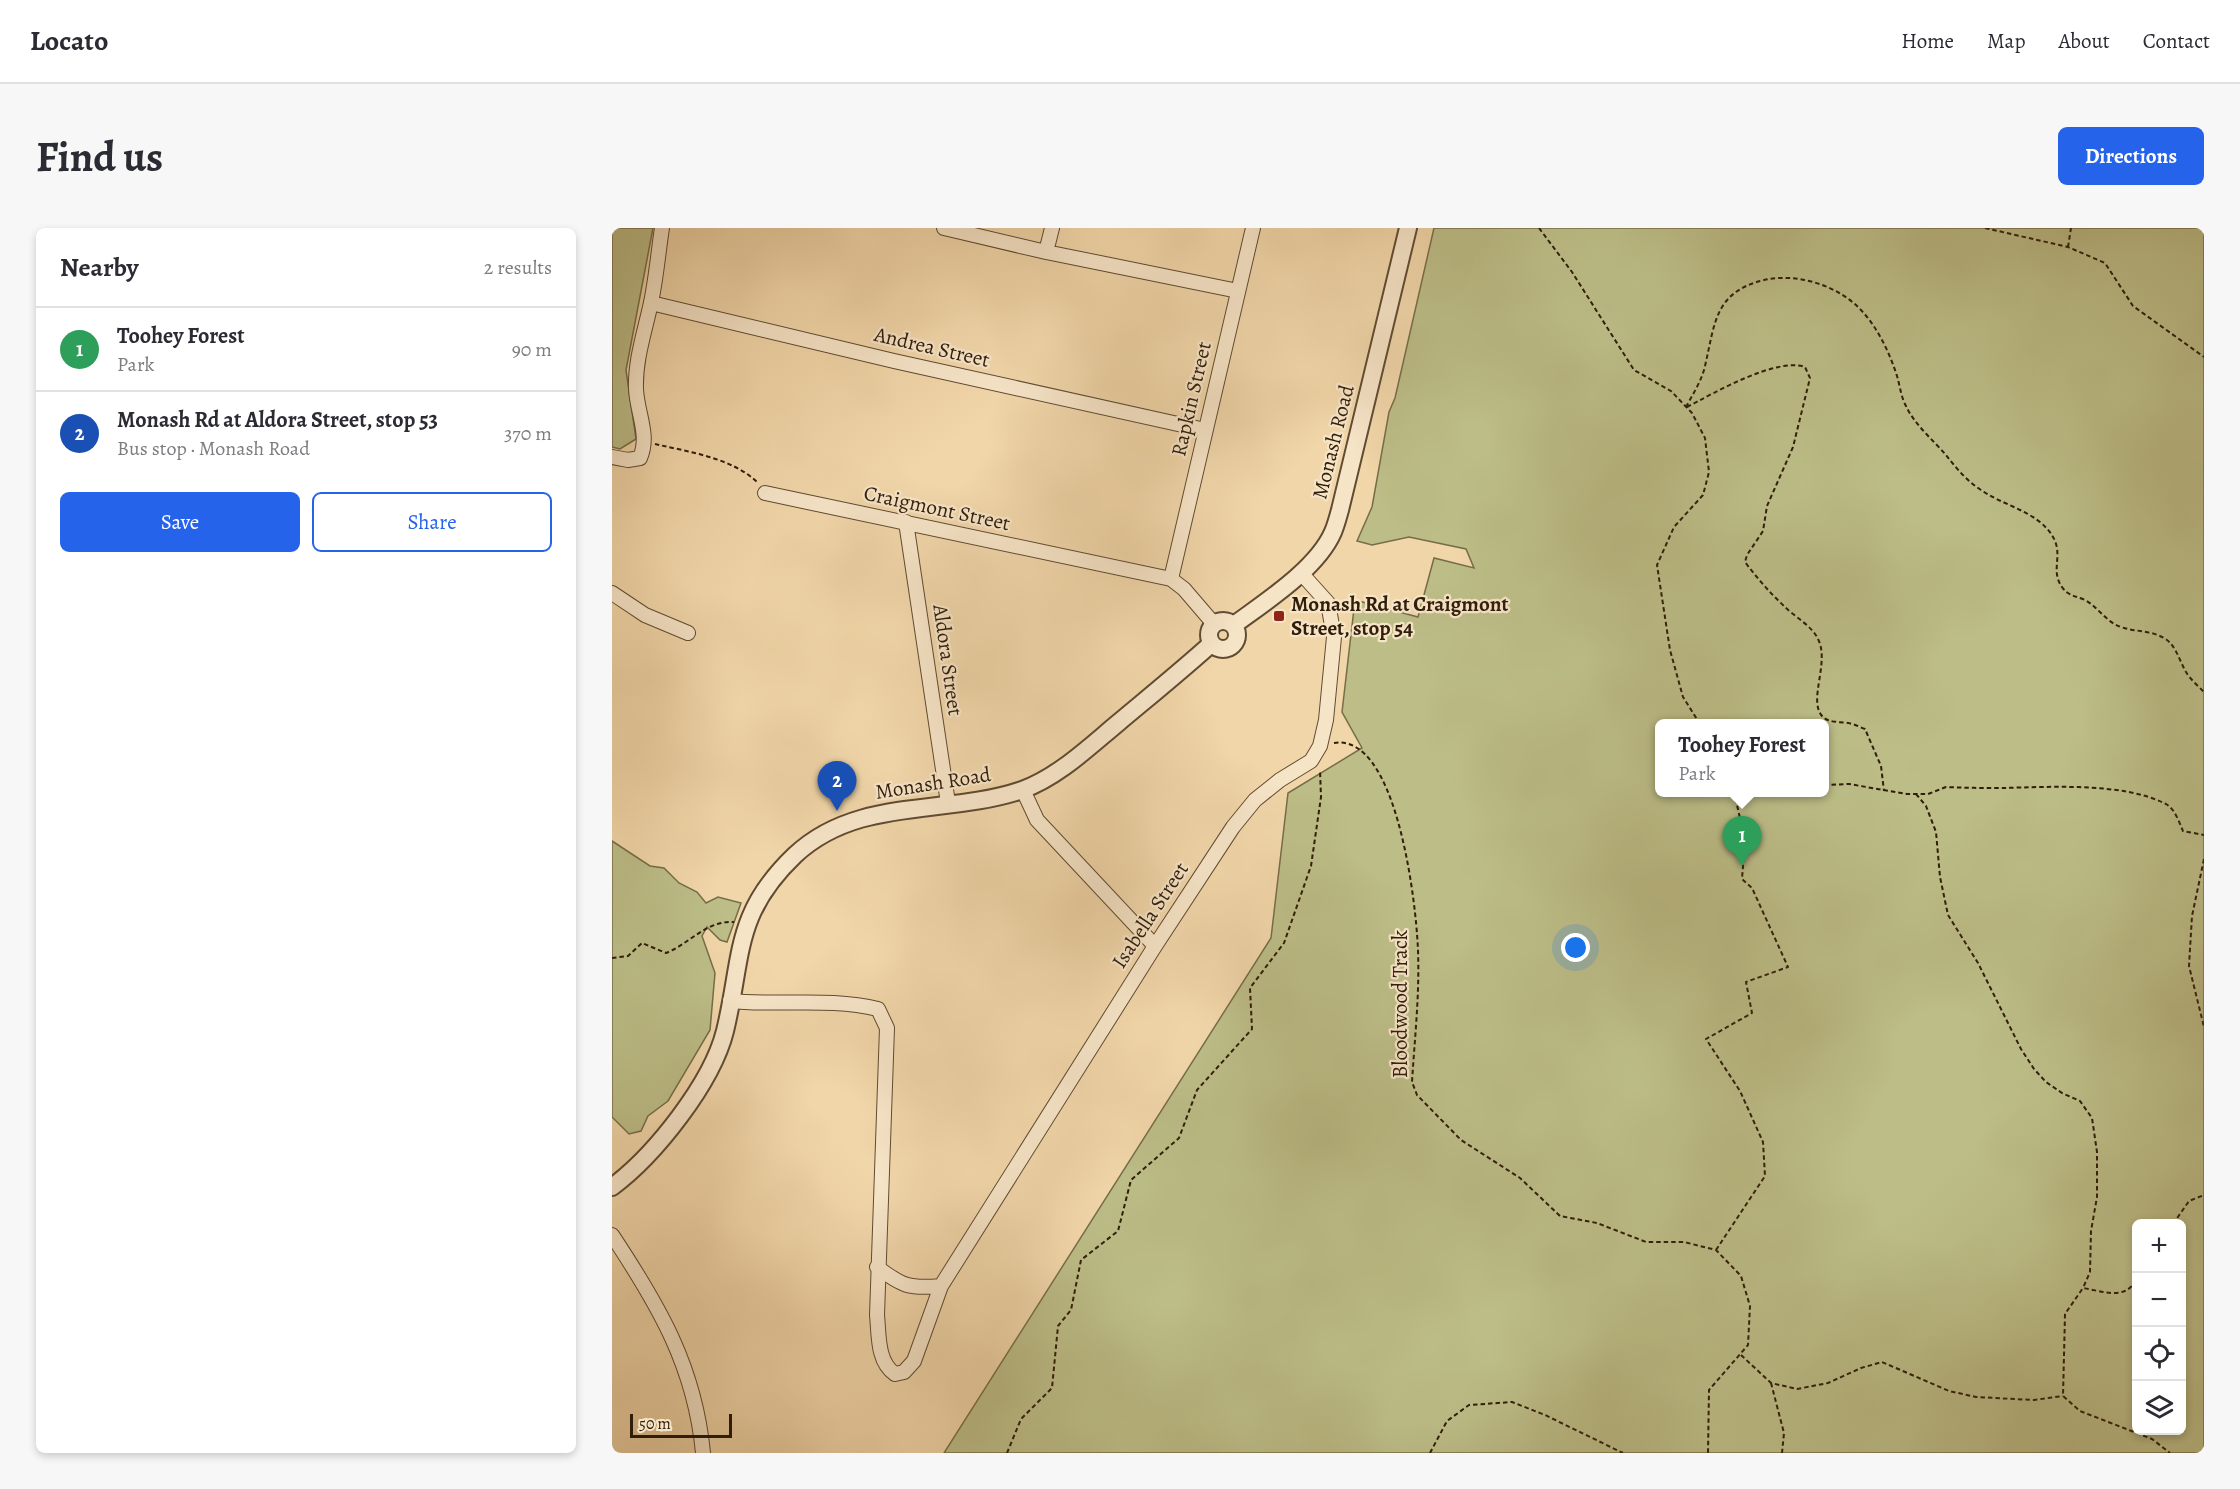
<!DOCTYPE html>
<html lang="en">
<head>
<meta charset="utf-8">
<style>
	:root { --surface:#fff; --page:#f7f7f7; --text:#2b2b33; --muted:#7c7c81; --line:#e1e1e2; --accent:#2563eb }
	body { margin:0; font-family:Alegreya,serif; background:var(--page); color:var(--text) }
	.controls { position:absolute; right:18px; bottom:18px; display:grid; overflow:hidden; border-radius:9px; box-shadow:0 3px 9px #0003 }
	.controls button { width:54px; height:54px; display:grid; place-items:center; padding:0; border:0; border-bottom:2px solid var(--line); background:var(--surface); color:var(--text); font:30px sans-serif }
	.scale { position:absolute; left:18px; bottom:15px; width:102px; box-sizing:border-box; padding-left:6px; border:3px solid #301d0a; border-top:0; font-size:16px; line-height:21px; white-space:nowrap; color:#301d0a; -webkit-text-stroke:4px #f6e4c7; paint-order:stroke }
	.you { position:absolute; left:964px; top:720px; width:21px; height:21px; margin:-15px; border:4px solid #fff; border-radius:50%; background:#1a73e8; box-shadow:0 0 0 9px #1a73e833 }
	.badge { display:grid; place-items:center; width:39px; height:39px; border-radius:50%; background:var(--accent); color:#fff; font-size:20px; font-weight:700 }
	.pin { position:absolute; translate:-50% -50px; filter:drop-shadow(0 2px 3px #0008) }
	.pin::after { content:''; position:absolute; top:32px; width:21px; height:18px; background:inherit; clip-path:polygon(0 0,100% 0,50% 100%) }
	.popup { position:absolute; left:1043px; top:491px; width:174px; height:78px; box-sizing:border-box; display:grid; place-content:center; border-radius:9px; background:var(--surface); filter:drop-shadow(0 2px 4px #0005); font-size:20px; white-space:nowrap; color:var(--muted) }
	.popup b { font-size:22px; color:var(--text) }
	.popup::after { content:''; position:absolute; left:50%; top:100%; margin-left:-12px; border:12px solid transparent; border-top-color:var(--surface) }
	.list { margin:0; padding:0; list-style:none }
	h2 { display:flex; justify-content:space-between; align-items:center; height:78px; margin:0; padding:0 24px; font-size:26px }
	h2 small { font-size:20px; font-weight:400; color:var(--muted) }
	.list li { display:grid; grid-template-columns:39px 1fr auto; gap:18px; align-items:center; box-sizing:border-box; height:84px; padding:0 24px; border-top:2px solid var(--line) }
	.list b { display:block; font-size:22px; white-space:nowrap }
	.list p { margin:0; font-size:20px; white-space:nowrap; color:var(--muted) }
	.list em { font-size:20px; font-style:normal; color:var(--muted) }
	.actions { display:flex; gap:12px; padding:18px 24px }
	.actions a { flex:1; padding:14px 0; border:2px solid var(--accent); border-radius:9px; text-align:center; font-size:21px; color:var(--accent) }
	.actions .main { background:var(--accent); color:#fff }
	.icon { flex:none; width:33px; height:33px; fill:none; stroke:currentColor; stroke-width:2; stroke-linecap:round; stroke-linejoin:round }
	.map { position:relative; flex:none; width:1592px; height:1225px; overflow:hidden; border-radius:9px }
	header { display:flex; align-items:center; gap:36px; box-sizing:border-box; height:84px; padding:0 30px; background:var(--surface); border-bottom:2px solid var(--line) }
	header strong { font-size:28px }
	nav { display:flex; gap:33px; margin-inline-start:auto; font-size:21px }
	.intro { display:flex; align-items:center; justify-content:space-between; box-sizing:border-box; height:144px; padding:0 36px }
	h1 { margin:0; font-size:42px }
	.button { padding:15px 27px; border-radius:9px; background:var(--accent); color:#fff; font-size:21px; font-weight:700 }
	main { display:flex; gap:36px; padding:0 36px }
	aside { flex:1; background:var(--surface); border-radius:9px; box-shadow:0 3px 9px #0003 }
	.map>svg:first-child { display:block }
	.green { fill:#bcbd87; stroke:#766d48; stroke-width:1.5; fill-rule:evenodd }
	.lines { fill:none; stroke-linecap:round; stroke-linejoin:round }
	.minor-casing { stroke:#604b32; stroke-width:16 }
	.tertiary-casing { stroke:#604b32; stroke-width:20 }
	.path { stroke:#301d0a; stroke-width:2; stroke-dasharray:4.5 3; stroke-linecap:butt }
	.minor { stroke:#f6e4c7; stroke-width:14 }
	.tertiary { stroke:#f6e4c7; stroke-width:16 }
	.poi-dot { fill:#8f2418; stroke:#f6e4c7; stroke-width:2 }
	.labels { text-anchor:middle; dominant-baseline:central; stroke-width:4.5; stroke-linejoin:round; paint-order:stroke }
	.street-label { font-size:21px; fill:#301d0a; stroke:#f6e4c7 }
	.poi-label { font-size:21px; font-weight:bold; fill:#301d0a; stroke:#f6e4c7; text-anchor:start }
</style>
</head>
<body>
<header>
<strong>Locato</strong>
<nav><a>Home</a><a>Map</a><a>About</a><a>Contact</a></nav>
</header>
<div class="intro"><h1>Find us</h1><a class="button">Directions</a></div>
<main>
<aside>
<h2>Nearby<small>2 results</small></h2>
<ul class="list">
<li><span class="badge" style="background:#2e9e5b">1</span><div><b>Toohey Forest</b><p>Park</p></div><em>90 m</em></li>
<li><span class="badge" style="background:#1a4fb4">2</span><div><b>Monash Rd at Aldora Street, stop 53</b><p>Bus stop · Monash Road</p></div><em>370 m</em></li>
</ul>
<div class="actions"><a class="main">Save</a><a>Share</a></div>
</aside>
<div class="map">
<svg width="1592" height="1225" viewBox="0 0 1592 1225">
	<rect width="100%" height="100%" fill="#f1d6a9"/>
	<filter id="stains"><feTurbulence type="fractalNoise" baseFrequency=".00333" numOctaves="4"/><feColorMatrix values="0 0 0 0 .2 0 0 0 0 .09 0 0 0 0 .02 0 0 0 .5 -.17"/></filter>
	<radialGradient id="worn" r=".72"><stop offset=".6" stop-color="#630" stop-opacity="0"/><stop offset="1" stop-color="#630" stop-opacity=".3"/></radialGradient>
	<path class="green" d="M 0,0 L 41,0 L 14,142 L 24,211 L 8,221 L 0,219 Z
		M 822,0 L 1592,0 L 1592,1225 L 332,1225 L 659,710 L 676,565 L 750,520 L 730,484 L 743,372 L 806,389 L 822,330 L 862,340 L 854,321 L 797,309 L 760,317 L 745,313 L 760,279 L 777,184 L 783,170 ZM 1048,496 L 1212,496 L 1212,564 L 1048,564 ZM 1524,996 L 1570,996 L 1570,1202 L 1524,1202 Z
		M 0,613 L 38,638 L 52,640 L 67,655 L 85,664 L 94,675 L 106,669 L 129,675 L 115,714 L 108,712 L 95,699 L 90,708 L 103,745 L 98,802 L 56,873 L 36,888 L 29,903 L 17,906 L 0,889 Z"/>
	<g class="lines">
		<g class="minor-casing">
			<path id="minor" d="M 332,0 L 434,24 L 626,63
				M 434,24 L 440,0
				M 39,75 L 282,133 L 593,202
				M 0,229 L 16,232 L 28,230 C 38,207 25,185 24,161 C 23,133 32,106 38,79 C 44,53 46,26 50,0
				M 153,265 L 559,351 L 572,361 L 602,396
				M 294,294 L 336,575
				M 559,351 L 641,0
				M 0,365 L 33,387 L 76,405
				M 411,562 L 425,592 L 543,718
				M 118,773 C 166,778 218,769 266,781 L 275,800 L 265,1087 C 267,1107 265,1134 283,1146 L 292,1144 L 302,1133 L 329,1058 L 543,718 L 621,599 L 643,572 L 668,552 L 699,533 L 708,518 L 714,492 L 722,409 L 716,375 L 689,345
				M 0,1007 C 47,1078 83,1139 91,1225
				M 265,1039 C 290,1058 297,1061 329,1058"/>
		</g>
		<g class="tertiary-casing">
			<path id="tertiary" d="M597 407a14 14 0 1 1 28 0a14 14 0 1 1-28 0Z
				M 622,397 C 653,374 705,341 721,304 C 724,297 726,289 728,282 L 796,0
				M 0,959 C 43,927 100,855 113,803 C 131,729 121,686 183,627 C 246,568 334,588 410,562 C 446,549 477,519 506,495 C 537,469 569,443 599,416"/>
		</g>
		<path class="path" d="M 927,0 L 960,44 L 1022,142 L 1059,163 L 1080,185 L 1093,210 L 1097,244 L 1091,267 L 1062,299 L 1045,337 L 1058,422 L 1071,469 L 1088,496
			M 1373,0 L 1456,19 L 1493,35 L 1521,78 L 1592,129
			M 1456,19 L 1459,0
			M 1074,179 C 1081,166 1090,152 1093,138 C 1103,96 1102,64 1152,52 C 1184,45 1221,56 1245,78 C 1264,96 1277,123 1285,148 C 1288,158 1289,169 1294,178 C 1302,196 1321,212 1334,227 C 1344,240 1355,253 1369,262 C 1388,275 1410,280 1428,294 C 1460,321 1435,338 1450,359 C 1456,368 1464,368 1473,372 C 1486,379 1494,394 1509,399 C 1523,404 1538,402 1552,410 C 1564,417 1567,432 1574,444 C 1578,451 1586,458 1592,464
			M 1075,179 C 1102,165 1164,129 1193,139 L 1198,150 L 1181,219 L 1155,278 L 1151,303 L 1135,327 L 1133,334 C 1145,350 1158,365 1173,379 C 1183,389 1200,398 1206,411 C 1218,434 1196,472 1210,488 C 1217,496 1231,493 1240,496 C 1245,497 1249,500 1253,501 L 1269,538 L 1272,563
			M 43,216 C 77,224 121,230 146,255
			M 722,515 C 783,505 802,664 805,706 C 809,755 803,805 800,854 L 805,867 L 849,912 L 908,950 L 948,988 L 985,995 L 1034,1014 L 1072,1014 L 1104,1022 L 1129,1048 L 1138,1078 L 1136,1117 L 1097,1162 L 1096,1225
			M 1212,557 L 1237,556 L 1295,566 L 1316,566 L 1334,559 C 1353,560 1371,560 1390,560 C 1438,559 1511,554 1554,576 C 1563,581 1567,594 1571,603 L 1592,607
			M 1304,566 L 1314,578 L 1324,604 L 1328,649 L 1336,687 L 1366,735 L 1409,821 L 1422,841 L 1434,854 L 1450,865 L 1468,873 L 1480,890 L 1485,924 L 1485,969 L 1479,1003 L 1478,1044 L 1471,1060
			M 1592,631 L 1580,688 L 1577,738 L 1592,799
			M 0,730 L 16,728 L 30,715 L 54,725 C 77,716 95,692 122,694
			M 1561,996 L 1577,973 L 1592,967
			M 1104,1022 L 1153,948 L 1151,914 L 1128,863 L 1094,811 L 1140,785 L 1134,754 L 1176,739 L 1140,660 L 1130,651 L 1133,612 L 1122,564
			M 1524,1052 C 1513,1073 1490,1063 1471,1060 L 1453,1086 L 1451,1168 L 1468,1183 L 1540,1211 L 1558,1225
			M 1129,1127 L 1159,1155 L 1185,1161 L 1216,1155 L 1249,1140 L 1270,1134 L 1337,1163 L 1364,1169 L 1422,1172 L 1451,1168
			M 1159,1155 L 1172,1205 L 1170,1225
			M 395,1225 L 409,1191 L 440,1160 L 446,1098 L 459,1082 L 469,1032 L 506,1003 L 519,952 L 567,910 L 585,862 L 640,801 L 638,760 L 672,715 L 699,638 L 709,569 L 708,542
			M 818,1225 L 835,1193 L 857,1177 L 900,1174 L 933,1187 L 1011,1225"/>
		<use href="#minor" class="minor"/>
		<use href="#tertiary" class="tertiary"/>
	</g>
	<rect class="poi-dot" x="661" y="382" width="12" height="12" rx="3"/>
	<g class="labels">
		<g class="street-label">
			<text transform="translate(320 119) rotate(13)">Andrea Street</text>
			<text transform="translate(579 171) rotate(-77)">Rapkin Street</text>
			<text transform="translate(721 214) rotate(-76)">Monash Road</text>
			<text transform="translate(325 280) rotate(12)">Craigmont Street</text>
			<text transform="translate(336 432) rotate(82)">Aldora Street</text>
			<text transform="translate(321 555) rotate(-9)">Monash Road</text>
			<text transform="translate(538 687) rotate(-57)">Isabella Street</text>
			<text transform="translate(788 776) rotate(-90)">Bloodwood Track</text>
		</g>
		<g class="poi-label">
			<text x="679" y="376">Monash Rd at Craigmont<tspan x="679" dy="24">Street, stop 54</tspan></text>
		</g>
	</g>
	<rect width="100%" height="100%" filter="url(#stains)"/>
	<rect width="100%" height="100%" fill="url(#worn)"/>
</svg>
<div class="controls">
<button>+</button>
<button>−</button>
<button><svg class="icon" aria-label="locate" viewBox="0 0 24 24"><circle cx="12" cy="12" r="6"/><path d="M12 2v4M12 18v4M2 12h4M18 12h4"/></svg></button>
<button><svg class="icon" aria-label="layers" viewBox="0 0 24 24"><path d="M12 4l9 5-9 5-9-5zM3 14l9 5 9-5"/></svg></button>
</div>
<div class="scale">50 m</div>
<div class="you"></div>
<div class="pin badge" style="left:1130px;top:638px;background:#2e9e5b">1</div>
<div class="popup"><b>Toohey Forest</b>Park</div>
<div class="pin badge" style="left:225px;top:583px;background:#1a4fb4">2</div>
</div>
</main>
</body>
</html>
